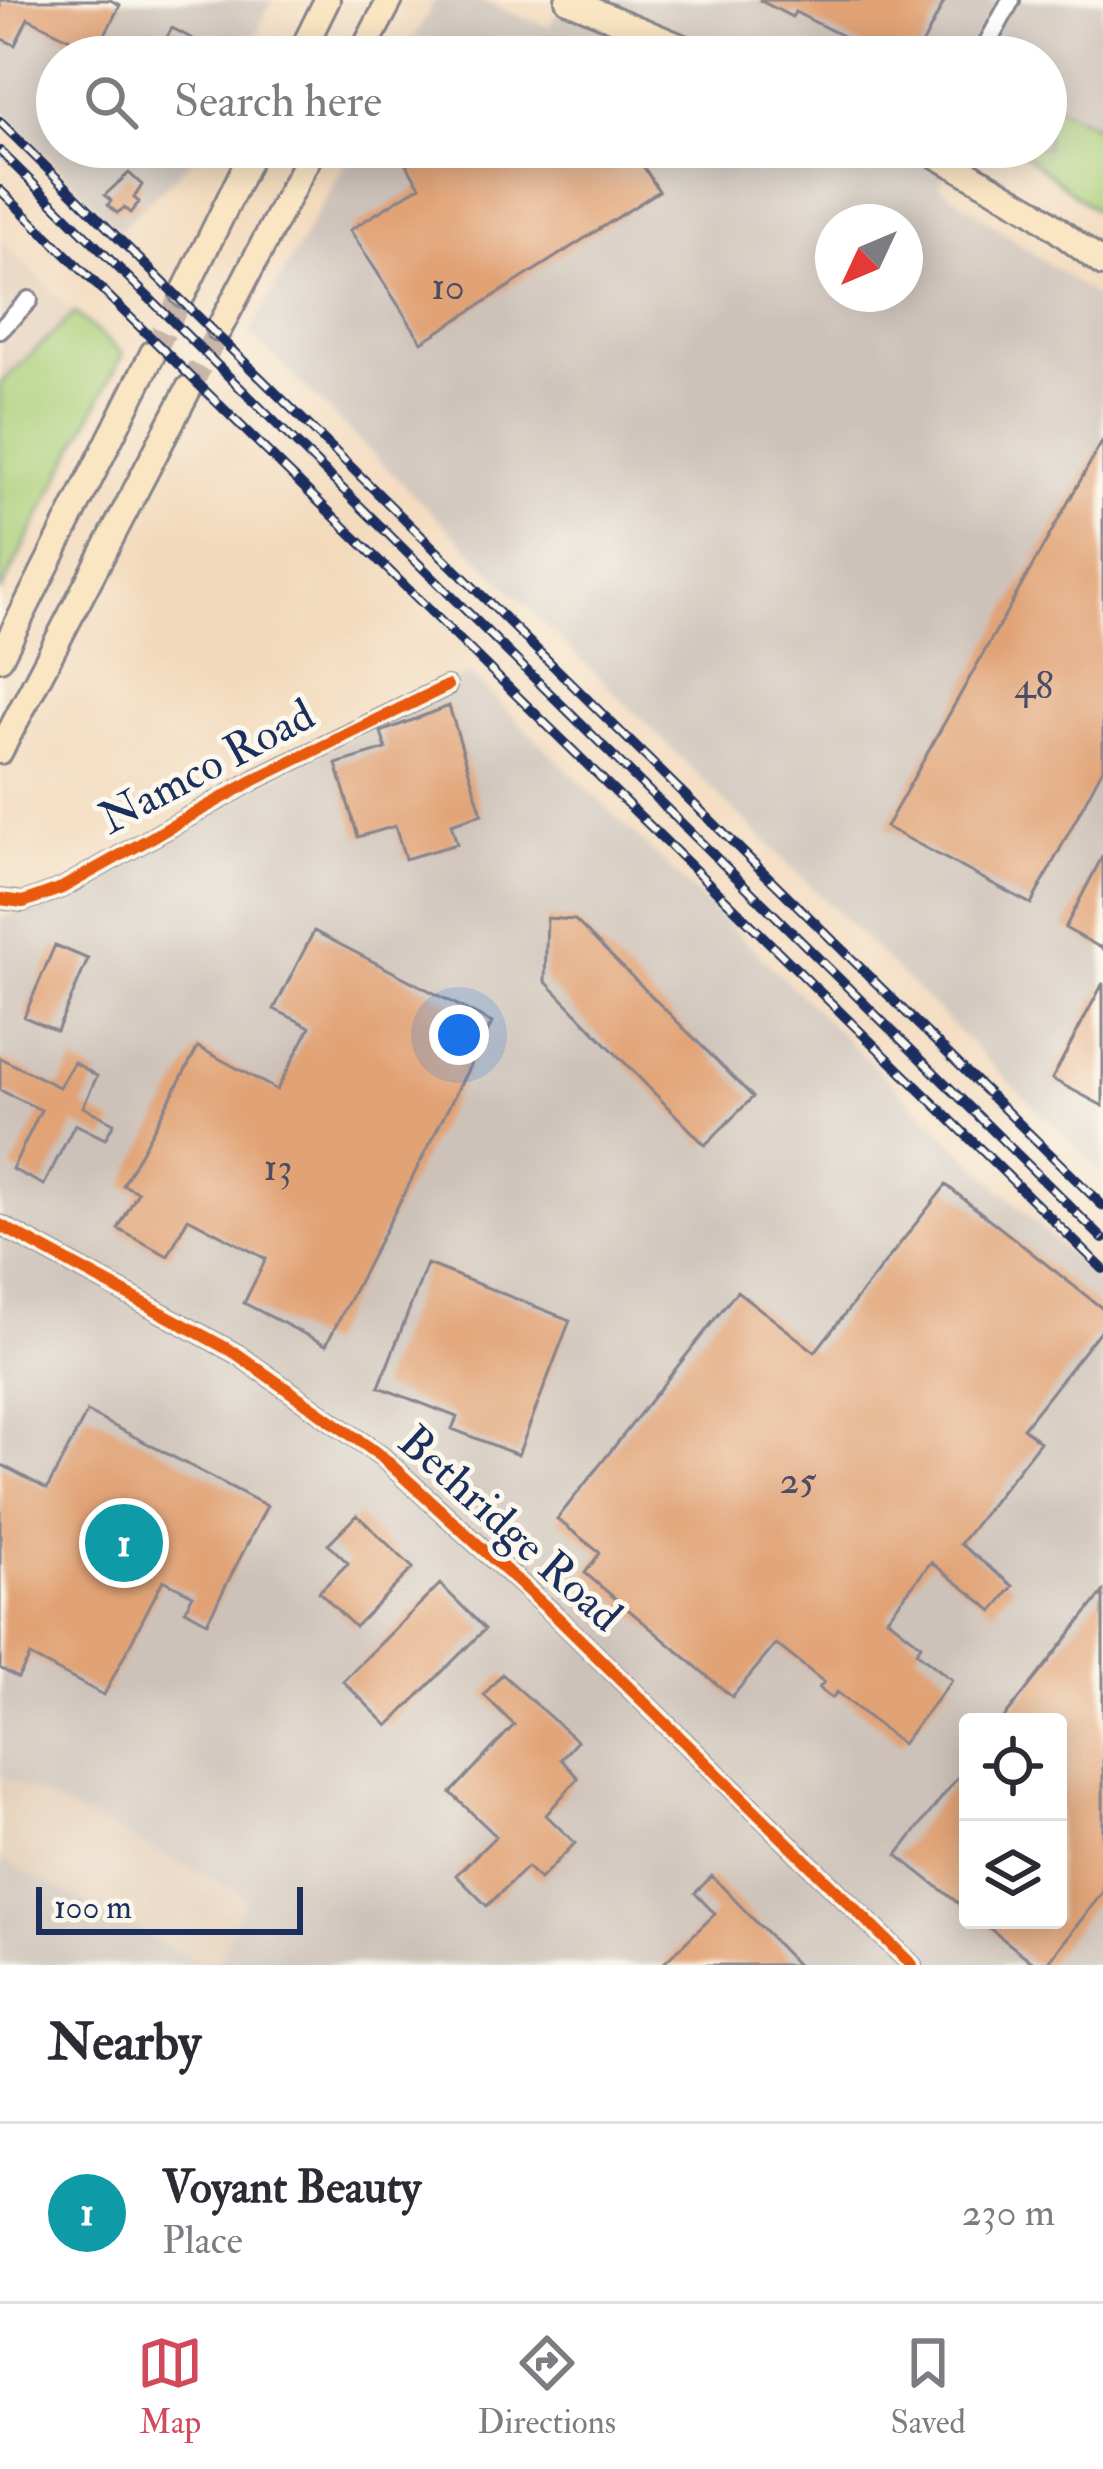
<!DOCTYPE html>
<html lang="en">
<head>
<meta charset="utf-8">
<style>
	:root { --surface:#fff; --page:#f7f7f7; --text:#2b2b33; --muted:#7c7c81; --line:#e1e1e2; --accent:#d1495b }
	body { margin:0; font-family:"IM FELL Double Pica",serif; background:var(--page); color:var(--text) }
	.controls { position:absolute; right:36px; bottom:36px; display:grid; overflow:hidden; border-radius:12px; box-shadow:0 6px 30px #0003 }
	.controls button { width:108px; height:108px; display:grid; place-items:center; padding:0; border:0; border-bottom:3px solid var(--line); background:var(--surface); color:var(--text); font:60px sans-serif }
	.compass { position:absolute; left:815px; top:204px; width:108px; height:108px; border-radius:50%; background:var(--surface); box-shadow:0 6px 30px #0003; rotate:226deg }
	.scale { position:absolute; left:36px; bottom:30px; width:267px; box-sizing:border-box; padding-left:12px; border:6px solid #1b2f5e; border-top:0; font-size:33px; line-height:42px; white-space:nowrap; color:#1b2f5e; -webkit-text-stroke:9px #fbf7ec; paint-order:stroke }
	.you { position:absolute; left:459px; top:1035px; width:42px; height:42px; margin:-30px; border:9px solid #fff; border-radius:50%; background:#1a73e8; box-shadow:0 0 0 18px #1a73e833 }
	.badge { display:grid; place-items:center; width:78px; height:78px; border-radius:50%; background:var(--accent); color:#fff; font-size:39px; font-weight:700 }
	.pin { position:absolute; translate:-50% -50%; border:6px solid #fff; box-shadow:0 3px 12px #0006 }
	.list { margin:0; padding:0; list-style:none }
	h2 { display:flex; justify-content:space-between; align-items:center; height:156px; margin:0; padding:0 48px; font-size:51px }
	h2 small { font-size:39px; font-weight:400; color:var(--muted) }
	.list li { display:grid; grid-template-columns:78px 1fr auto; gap:36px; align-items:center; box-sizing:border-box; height:180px; padding:0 48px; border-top:3px solid var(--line) }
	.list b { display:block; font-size:45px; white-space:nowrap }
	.list p { margin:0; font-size:39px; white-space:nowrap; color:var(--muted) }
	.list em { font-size:39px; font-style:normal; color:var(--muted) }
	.icon { flex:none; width:66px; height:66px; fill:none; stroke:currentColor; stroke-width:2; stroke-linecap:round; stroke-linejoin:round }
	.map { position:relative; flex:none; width:1103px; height:1965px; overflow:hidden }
	.search { position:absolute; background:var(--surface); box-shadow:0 6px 30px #0003; left:36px; right:36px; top:36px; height:132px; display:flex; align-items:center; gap:30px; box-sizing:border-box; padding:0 42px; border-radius:66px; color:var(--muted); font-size:45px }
	.sheet { height:336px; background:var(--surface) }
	nav { display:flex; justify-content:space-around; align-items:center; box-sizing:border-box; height:168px; border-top:3px solid var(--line); background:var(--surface); font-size:33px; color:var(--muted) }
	nav a { display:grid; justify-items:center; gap:6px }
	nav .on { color:var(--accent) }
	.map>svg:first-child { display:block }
	.built { fill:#e2ccb5 }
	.industrial { fill:#cdc2b9; fill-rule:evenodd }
	.green { fill:#abcf79; stroke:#637f6c; stroke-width:3 }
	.building { fill:#e1a376 }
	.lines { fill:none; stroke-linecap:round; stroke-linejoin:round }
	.secondary-tunnel { stroke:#c8b7a8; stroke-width:24; stroke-dasharray:24 12; stroke-linecap:butt }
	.street-casing { stroke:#87848c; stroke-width:22 }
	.secondary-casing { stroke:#87848c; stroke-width:30 }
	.street { stroke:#fff; stroke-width:16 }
	.secondary { stroke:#fbe6c4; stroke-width:24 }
	.rail-casing { stroke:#1b2f5e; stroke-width:10 }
	.rail { stroke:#fbf7ec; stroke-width:6; stroke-dasharray:18; stroke-linecap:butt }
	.cycleway-casing { stroke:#fbf7ec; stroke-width:20 }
	.cycleway { stroke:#e8590c; stroke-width:12 }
	.labels { text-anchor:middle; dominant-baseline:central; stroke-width:10; stroke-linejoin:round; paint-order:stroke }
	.number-label { font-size:39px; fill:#4c4c64 }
	.street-label { font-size:45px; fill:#1b2f5e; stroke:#fbf7ec }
</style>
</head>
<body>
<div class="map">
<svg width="1103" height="1965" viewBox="0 0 1103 1965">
	<rect width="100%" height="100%" fill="#fbf7ec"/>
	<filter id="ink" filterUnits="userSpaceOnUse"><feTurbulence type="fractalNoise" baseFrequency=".00833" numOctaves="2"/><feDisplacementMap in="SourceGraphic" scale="24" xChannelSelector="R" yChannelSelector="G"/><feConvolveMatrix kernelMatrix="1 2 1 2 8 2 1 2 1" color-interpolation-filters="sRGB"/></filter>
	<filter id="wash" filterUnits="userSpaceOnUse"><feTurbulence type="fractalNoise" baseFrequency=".004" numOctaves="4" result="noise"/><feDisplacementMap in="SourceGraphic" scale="48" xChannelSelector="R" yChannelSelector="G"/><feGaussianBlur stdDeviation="2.7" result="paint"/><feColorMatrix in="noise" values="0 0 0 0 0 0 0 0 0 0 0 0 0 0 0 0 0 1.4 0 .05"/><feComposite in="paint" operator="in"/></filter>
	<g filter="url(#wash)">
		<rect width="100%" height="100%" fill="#f3d9bb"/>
		<path class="built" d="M 0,240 L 75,313 L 0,384 Z
			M 0,1775 L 248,1896 L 218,1965 L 204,1965 L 0,1859 Z"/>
		<path class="industrial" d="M 0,0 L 272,0 L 246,57 L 57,57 L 57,147 L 206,147 L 119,230 L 0,108 Z
			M 435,0 L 477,0 L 549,27 L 565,0 L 1103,0 L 1103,130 L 1046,101 L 1046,57 L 404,57 Z
			M 354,147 L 960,147 L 939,186 L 1103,303 L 1103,1174 L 250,333 ZM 833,222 L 905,222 L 905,294 L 833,294 Z
			M 469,674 L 1103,1288 L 1103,1965 L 218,1965 L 247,1896 L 0,1775 L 0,917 L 9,917 ZM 968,1722 L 1058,1722 L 1058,1920 L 968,1920 Z
			M 0,1859 L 204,1965 L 0,1965 Z"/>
		<path class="green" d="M 1046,101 L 1103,130 L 1103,217 L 1014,147 L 1046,147 Z
			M 75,313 L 123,354 L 0,593 L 0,384 Z"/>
		<g id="blocks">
			<path class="building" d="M 0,0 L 110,0 L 120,5 L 96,52 L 28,18 L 15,45 L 0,38 Z
				M 759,0 L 945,0 L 916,57 L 884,57 L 795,12 L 792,17 Z
				M 172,28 L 204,45 L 198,57 L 156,57 Z
				M 395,147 L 631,147 L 659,191 L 422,342 L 350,230 L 420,186 Z
				M 129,173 L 142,185 L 134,198 L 139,202 L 130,213 L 124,208 L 117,213 L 108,205 L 111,201 L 105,195 Z
				M 1103,440 L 1103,768 L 1031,904 L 886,827 Z
				M 449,706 L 482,814 L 451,824 L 457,844 L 405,859 L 395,826 L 358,837 L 336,764 L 386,749 L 381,732 Z
				M 1103,855 L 1103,949 L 1065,928 Z
				M 547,918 L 575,920 L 753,1097 L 705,1145 L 545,981 Z
				M 314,931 L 492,1023 L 326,1345 L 244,1303 L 266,1259 L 188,1218 L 168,1256 L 118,1229 L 138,1192 L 123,1185 L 198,1047 L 277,1090 L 310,1027 L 274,1009 Z
				M 55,945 L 88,959 L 57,1031 L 24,1017 Z
				M 1103,983 L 1103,1106 L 1052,1079 Z
				M 0,1058 L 59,1087 L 74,1062 L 97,1076 L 83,1107 L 114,1123 L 105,1139 L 75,1124 L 44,1185 L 12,1169 L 41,1110 L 0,1090 Z
				M 946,1185 L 1103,1309 L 1103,1327 L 1023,1428 L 1040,1442 L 960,1544 L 1013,1586 L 993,1611 L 931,1562 L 887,1618 L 921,1645 L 916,1652 L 952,1680 L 902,1744 L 837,1692 L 832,1698 L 819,1688 L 824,1682 L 776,1644 L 732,1697 L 585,1573 L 600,1553 L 557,1519 L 737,1291 L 815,1352 Z
				M 427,1264 L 570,1320 L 518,1455 L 452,1429 L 457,1417 L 379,1387 Z
				M 87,1412 L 267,1506 L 207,1622 L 185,1610 L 193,1595 L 163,1580 L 104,1695 L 30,1656 L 18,1678 L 0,1668 L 0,1464 L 47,1489 Z
				M 357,1515 L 413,1568 L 355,1627 L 319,1592 L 348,1563 L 328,1544 Z
				M 440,1584 L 485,1629 L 388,1726 L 343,1681 Z
				M 1103,1592 L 1103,1892 L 1046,1965 L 1036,1965 L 979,1920 L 1058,1920 L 1058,1722 L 1001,1722 Z
				M 502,1674 L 577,1741 L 561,1759 L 578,1778 L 546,1815 L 575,1843 L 540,1879 L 527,1867 L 487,1906 L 456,1875 L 496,1836 L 451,1793 L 514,1725 L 484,1695 Z
				M 968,1764 L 968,1911 L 897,1855 Z
				M 712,1876 L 797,1965 L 662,1965 L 715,1914 L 695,1893 Z"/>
		</g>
	</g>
	<g filter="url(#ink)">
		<use href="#blocks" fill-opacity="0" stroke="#87848c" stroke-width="3"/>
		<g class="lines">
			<path class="secondary-tunnel" d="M 153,353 L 183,294
				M 189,388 L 219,329"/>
			<g class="street-casing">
				<path id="street" d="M 980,57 L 1011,0
					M 0,330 L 29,300
					M 0,899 L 23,902 L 62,888 L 256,779 L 447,686
					M 0,1225 L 237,1354 L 381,1456 L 559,1619 L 912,1965"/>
			</g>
			<g class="secondary-casing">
				<path id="secondary" d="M 568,0 L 705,57
					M 299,57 L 327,0
					M 360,57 L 390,0
					M 922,147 L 1033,211 L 1103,264
					M 183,294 L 255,147
					M 219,329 L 314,147
					M 0,658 L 153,353
					M 0,751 L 189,388"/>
			</g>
			<use href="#street" class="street"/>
			<use href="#secondary" class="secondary"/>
			<g class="rail-casing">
				<path id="rail" d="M 0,122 L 1103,1206
					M 0,151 L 1103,1239
					M 0,190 L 1103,1269"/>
			</g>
			<use href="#rail" class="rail"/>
			<g class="cycleway-casing">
				<path id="cycleway" d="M 0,899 L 23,902 L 62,888 L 256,779 L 447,686
					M 0,1225 L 237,1354 L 381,1456 L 559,1619 L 912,1965"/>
			</g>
			<use href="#cycleway" class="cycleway"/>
		</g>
	</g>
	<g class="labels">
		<g class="number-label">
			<text x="448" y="286">10</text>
			<text x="1034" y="685">48</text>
			<text x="278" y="1167">13</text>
			<text x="798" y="1480">25</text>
		</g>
		<g class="street-label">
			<text transform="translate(207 767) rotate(-28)">Namco Road</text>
			<text transform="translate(510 1529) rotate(42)">Bethridge Road</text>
		</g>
	</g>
</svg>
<div class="controls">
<button><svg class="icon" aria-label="locate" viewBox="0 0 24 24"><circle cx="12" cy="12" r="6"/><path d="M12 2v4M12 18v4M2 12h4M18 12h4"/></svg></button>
<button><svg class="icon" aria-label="layers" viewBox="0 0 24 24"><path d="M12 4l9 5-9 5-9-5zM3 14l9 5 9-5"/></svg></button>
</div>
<svg class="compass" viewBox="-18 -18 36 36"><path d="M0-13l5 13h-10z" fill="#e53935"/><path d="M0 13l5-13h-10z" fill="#7c7c81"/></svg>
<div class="scale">100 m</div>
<div class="you"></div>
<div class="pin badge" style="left:124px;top:1543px;background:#0f9aa8">1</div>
<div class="search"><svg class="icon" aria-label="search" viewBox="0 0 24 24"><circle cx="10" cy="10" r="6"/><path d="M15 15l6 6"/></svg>Search here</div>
</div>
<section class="sheet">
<h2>Nearby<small></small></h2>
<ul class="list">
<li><span class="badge" style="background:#0f9aa8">1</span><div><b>Voyant Beauty</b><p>Place</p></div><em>230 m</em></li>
</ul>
</section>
<nav>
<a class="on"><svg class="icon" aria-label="map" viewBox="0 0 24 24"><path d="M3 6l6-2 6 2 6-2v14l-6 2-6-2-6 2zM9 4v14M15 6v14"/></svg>Map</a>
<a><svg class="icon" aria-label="directions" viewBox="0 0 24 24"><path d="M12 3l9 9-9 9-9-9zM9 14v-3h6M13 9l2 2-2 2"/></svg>Directions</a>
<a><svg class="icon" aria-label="saved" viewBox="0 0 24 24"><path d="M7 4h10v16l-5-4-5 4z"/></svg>Saved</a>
</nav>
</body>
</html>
